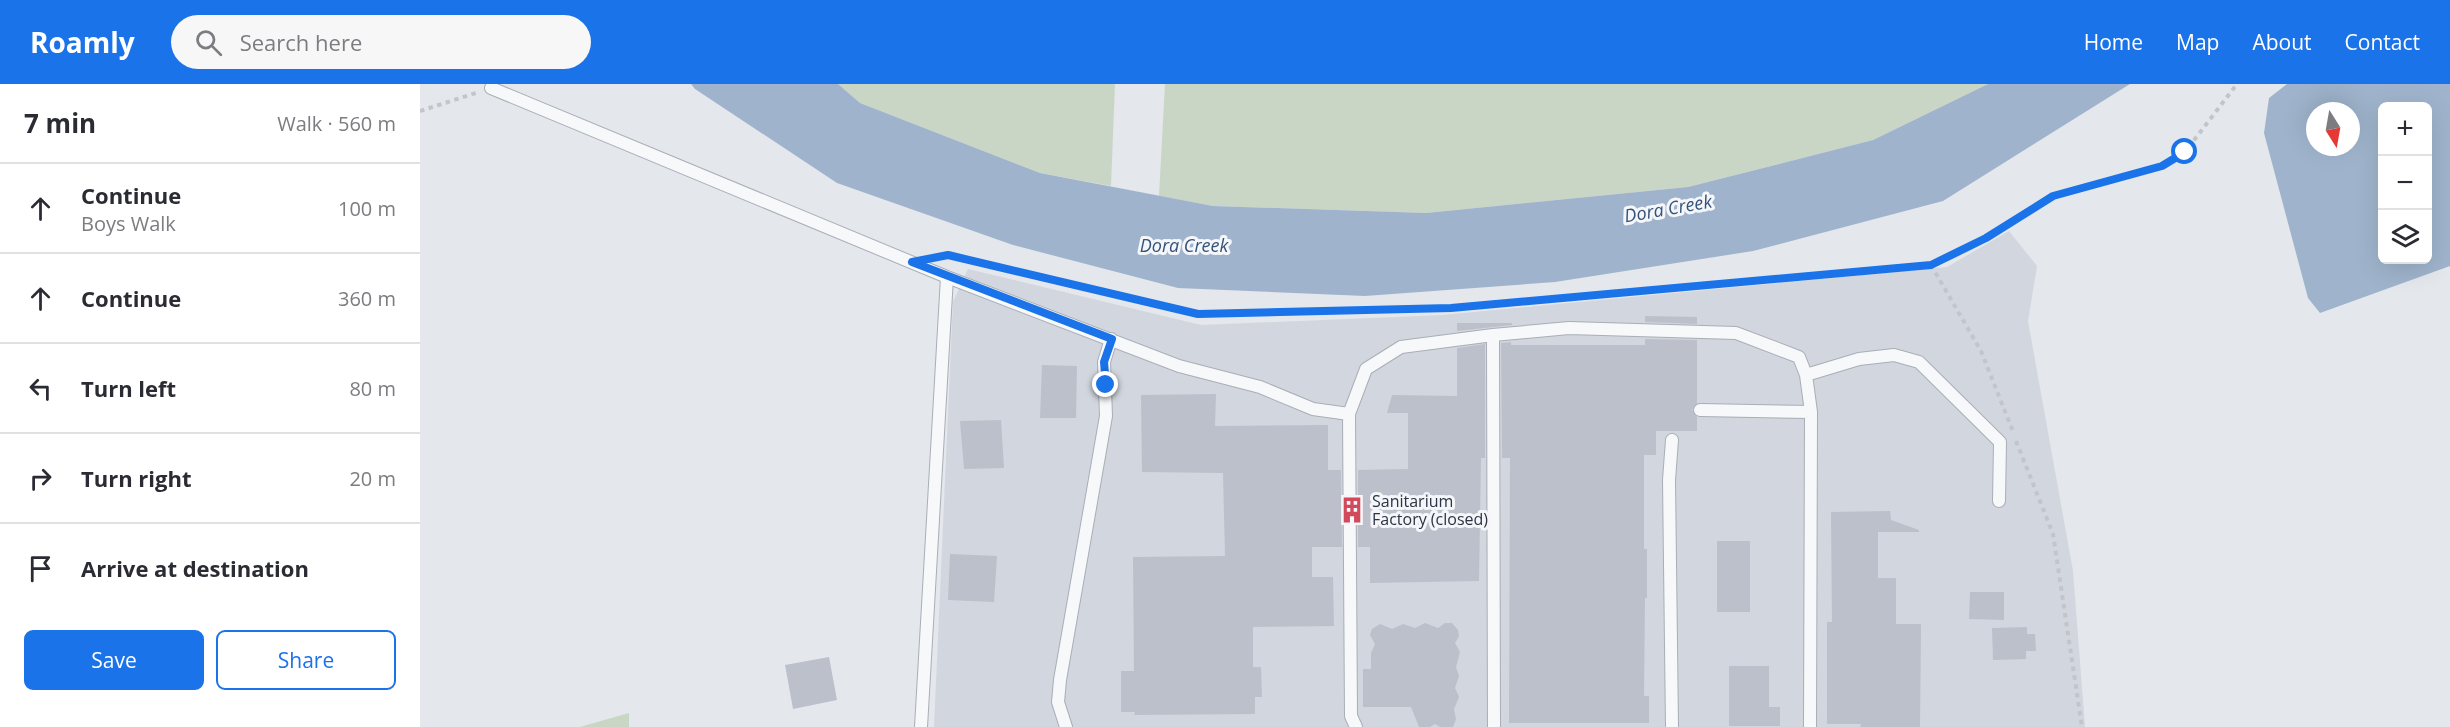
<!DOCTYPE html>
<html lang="en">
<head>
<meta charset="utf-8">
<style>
	:root { --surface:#fff; --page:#f7f7f7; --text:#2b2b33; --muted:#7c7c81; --line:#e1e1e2; --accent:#1a73e8 }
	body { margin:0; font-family:"Open Sans",sans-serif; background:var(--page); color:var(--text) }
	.controls { position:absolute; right:18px; top:18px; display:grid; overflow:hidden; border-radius:9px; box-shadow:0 6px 24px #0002 }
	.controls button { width:54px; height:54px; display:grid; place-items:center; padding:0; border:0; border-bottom:2px solid var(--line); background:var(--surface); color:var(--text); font:30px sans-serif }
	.compass { position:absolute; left:1886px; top:18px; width:54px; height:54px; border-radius:50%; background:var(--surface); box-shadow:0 6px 24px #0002; rotate:169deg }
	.stop { position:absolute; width:18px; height:18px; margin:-14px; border:4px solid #1a73e8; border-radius:50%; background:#fff }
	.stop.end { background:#1a73e8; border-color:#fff; box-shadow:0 2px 6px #0008 }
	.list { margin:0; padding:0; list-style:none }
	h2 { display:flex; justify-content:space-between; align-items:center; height:78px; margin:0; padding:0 24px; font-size:26px }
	h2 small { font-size:20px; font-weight:400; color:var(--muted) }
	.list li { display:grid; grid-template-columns:39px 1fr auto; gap:18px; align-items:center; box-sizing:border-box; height:90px; padding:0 24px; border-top:2px solid var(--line) }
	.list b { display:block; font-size:22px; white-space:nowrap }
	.list p { margin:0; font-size:20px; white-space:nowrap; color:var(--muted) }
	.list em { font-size:20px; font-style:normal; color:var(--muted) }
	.actions { display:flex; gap:12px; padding:18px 24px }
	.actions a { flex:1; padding:14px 0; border:2px solid var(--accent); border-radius:9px; text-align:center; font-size:21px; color:var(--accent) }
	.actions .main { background:var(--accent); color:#fff }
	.icon { flex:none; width:33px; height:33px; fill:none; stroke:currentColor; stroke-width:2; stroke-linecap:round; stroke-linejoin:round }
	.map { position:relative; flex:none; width:2030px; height:643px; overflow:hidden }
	header { display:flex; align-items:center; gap:36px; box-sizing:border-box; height:84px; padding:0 30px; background:var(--accent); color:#fff }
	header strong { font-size:28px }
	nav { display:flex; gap:33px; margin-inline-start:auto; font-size:21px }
	.search { width:420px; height:54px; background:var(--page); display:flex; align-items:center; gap:15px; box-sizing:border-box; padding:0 21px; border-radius:33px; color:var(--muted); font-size:22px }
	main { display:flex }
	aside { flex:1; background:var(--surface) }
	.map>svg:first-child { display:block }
	.built { fill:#d2d6de }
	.green { fill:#c9d6c5 }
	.water { fill:#9fb4cc; fill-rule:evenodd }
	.building { fill:#bbc0ca }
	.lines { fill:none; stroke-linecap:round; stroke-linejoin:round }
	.lane-casing { stroke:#a9aeb7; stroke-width:14 }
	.path { stroke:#c2c5cb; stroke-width:4; stroke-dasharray:4.5 4.5; stroke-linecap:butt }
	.lane { stroke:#f7f8fa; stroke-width:12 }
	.route { stroke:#1a73e8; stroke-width:8 }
	.labels { text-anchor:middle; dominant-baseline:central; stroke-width:6; stroke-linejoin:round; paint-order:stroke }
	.poi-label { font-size:16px; fill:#2b3445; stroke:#f4f6f9; text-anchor:start }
	.water-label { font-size:18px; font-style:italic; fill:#34527a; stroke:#f4f6f9 }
</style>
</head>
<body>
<header>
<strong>Roamly</strong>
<div class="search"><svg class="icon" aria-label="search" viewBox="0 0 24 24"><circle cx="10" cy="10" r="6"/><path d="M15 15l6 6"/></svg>Search here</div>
<nav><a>Home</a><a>Map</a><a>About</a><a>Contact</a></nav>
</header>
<main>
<aside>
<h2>7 min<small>Walk · 560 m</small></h2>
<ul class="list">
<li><svg class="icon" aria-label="ahead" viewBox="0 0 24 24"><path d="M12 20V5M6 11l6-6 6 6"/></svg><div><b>Continue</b><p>Boys Walk</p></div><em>100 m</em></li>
<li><svg class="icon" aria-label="ahead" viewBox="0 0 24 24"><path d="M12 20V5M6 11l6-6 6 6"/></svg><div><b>Continue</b></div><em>360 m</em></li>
<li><svg class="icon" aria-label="left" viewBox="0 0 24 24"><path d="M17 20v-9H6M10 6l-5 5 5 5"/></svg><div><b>Turn left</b></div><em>80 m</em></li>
<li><svg class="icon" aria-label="right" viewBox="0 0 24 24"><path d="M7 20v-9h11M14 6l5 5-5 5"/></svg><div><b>Turn right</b></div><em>20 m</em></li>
<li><svg class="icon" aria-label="arrive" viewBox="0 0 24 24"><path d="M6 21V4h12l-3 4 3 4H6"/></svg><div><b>Arrive at destination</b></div></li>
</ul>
<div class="actions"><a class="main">Save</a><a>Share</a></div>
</aside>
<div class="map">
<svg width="2030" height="643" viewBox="0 0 2030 643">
	<rect width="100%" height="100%" fill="#e4e7ec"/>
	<path class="built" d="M 1589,147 L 1617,182 L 1608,237 L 1653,487 L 1665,643 L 514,643 L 533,218 L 548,185 L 781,241 L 1023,231 L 1527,183 Z"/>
	<path class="green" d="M 418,0 L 695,0 L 691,102 L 620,89 L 440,19 Z
		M 745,0 L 1568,0 L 1453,56 L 1268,103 L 1006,129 L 793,122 L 739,112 Z
		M 209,629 L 209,643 L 160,643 Z"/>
	<path class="water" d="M 271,0 L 418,0 L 440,19 L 620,89 L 793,122 L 1006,129 L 1268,103 L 1453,56 L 1568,0 L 1710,0 L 1523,117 L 1333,167 L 1135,198 L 945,212 L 758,204 L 593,161 L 417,99 L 275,5 Z
		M 1867,0 L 2030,0 L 2030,182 L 1900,229 L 1888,214 L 1844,49 L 1849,14 ZM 1962,22 L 2008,22 L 2008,176 L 1962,176 ZM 1895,27 L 1931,27 L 1931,63 L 1895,63 Z"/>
	<path class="building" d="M 1225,232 L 1277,233 L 1277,240 L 1225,238 Z
		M 1037,239 L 1092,239 L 1092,241 L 1037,247 Z
		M 1225,255 L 1277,256 L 1277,319 L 1272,326 L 1277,333 L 1277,347 L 1236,347 L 1236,371 L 1224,371 L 1224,465 L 1227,465 L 1227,514 L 1225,514 L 1224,612 L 1229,612 L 1229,639 L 1089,639 L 1090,374 L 1082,374 L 1081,259 L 1091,258 L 1091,261 L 1225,261 Z
		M 1065,260 L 1065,374 L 1061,374 L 1059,497 L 950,499 L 950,463 L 938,463 L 938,386 L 988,385 L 988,329 L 967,329 L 972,311 L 1037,312 L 1037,264 Z
		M 622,281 L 657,282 L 656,334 L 620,334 Z
		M 796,310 L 795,342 L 908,341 L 908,386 L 921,386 L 922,463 L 892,463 L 892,493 L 913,493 L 914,542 L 833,543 L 833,583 L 841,583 L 842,613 L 835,613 L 835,630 L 714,631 L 715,628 L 701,628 L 701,587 L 714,587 L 713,473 L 805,472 L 803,389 L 722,388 L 721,311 Z
		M 581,336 L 584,384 L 544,385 L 540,337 Z
		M 1470,427 L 1471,436 L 1499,446 L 1499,448 L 1458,448 L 1458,494 L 1476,494 L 1476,540 L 1501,540 L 1500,643 L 1440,643 L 1441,640 L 1407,640 L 1407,538 L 1412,538 L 1411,428 Z
		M 1297,457 L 1330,457 L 1330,528 L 1297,528 Z
		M 530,470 L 577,472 L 574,518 L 528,516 Z
		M 1550,508 L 1584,508 L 1584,536 L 1549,535 Z
		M 1005,539 L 1018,544 L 1025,539 L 1032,539 L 1038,546 L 1039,552 L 1035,559 L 1040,568 L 1036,583 L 1039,592 L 1035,604 L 1039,613 L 1034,625 L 1036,635 L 1033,643 L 1020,643 L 1015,640 L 1010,643 L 999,643 L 991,623 L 943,623 L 943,585 L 951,585 L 951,569 L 955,560 L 950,551 L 952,545 L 960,540 L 972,545 L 983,540 L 995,544 Z
		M 1607,543 L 1607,550 L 1615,550 L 1616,567 L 1606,567 L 1606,575 L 1573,576 L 1572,544 Z
		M 409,573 L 417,616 L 373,625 L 365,581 Z
		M 1309,582 L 1349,582 L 1349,623 L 1360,623 L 1360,642 L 1309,642 Z"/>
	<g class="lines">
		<g class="lane-casing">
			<path id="lane" d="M 71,4 L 527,193 L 759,282 L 840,303 L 893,325 L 929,330 L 946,285 L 981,263 L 1073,251 L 1149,244 L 1316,249 L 1379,273 L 1386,291 L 1439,275 L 1474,271 L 1499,278 L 1580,358 L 1579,417
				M 1073,251 L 1074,643
				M 1386,291 L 1391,328 L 1390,643
				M 1280,326 L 1391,328
				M 929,330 L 931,632 L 936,643
				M 501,643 L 527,193
				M 646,643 L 638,618 L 640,596 L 686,332 L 684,278 L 691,255
				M 1252,643 L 1249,396 L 1252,356"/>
		</g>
		<path class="path" d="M 0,27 L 59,8
			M 519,173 L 529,171 L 779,230 L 1031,224 L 1511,181 L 1566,154 L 1633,112 L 1742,82 L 1765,68 L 1817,0
			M 1511,181 L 1561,267 L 1594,350
			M 1596,357 L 1633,450 L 1662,643"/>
		<use href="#lane" class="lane"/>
	</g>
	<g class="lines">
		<path class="route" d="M 686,301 L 684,278 L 692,255 L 492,178 L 528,171 L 778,230 L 1031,224 L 1511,181 L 1566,154 L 1633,112 L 1742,82 L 1765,68"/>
	</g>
	<defs>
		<g id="building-bare" transform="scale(2.07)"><path d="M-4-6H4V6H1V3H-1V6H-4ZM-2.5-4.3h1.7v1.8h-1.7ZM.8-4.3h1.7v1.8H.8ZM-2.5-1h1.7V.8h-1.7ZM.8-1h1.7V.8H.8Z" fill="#d1495b" stroke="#f4f6f9" stroke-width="2.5" paint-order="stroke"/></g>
	</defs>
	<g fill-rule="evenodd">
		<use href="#building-bare" x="932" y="426"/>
	</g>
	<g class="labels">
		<g class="poi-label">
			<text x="952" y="417">Sanitarium<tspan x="952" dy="18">Factory (closed)</tspan></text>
		</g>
		<g class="water-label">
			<text transform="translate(1248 124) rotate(-10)">Dora Creek</text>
			<text x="764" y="161">Dora Creek</text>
		</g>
	</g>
</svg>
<div class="controls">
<button>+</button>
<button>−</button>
<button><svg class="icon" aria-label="layers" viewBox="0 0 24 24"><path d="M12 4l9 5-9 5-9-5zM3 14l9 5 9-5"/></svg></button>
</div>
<svg class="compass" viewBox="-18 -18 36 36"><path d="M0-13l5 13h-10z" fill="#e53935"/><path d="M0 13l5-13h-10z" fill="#7c7c81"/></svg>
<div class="stop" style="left:1765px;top:68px"></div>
<div class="stop end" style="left:686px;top:301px"></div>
</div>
</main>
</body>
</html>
